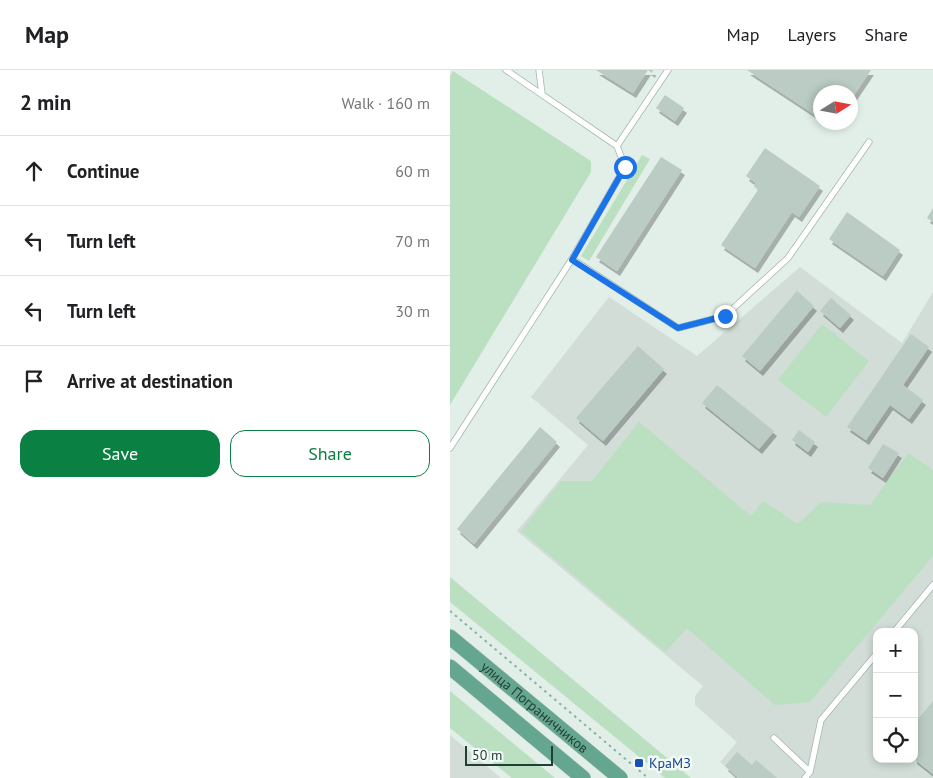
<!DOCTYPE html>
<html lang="en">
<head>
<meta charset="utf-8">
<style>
	:root { --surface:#fff; --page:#f2f2f2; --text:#202124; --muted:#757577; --line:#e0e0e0; --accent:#0b8043 }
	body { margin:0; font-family:"PT Sans",sans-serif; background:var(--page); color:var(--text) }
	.controls { position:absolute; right:15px; bottom:15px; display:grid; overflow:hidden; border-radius:10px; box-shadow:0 2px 8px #0003 }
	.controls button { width:45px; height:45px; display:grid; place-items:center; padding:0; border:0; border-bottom:1px solid var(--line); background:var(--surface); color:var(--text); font:25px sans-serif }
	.compass { position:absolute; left:363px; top:15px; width:45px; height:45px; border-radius:50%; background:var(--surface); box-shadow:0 2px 8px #0003; rotate:79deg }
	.scale { position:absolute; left:15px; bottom:12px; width:88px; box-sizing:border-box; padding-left:5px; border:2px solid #214035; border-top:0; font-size:14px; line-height:18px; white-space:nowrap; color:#214035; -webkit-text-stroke:4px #f3faf6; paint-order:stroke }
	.stop { position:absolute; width:15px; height:15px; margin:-11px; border:4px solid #1a73e8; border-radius:50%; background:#fff }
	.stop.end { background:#1a73e8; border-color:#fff; box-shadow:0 1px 5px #0008 }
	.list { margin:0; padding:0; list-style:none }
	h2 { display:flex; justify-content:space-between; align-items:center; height:65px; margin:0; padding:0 20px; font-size:21px }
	h2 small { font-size:16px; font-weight:400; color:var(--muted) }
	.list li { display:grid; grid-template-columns:32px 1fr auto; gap:15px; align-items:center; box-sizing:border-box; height:70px; padding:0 20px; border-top:1px solid var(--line) }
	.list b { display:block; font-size:19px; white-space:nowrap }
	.list em { font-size:16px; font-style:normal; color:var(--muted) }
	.actions { display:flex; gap:10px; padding:15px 20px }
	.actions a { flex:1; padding:11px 0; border:1px solid var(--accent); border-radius:15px; text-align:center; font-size:18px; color:var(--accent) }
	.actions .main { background:var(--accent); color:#fff }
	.icon { flex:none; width:28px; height:28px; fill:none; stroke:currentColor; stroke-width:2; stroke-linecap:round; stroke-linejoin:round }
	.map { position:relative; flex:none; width:483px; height:708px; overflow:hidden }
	header { display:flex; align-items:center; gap:30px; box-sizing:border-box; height:70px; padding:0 25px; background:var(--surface); border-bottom:1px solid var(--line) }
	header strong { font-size:24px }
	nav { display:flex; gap:28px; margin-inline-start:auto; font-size:18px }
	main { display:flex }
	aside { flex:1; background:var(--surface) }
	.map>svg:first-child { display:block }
	.built { fill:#d1ddd6; fill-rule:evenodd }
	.green { fill:#bae0c1 }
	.building { fill:#baccc3; filter:url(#shadow) }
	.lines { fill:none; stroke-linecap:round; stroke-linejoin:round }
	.service-casing { stroke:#a4b6af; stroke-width:7 }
	.primary-casing { stroke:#c1cac6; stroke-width:16 }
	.path { stroke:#81b39f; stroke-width:2; stroke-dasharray:2.5 4; stroke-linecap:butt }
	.service { stroke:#fff; stroke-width:5.5 }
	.primary { stroke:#64a68f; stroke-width:15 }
	.route { stroke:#1a73e8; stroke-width:6 }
	.transit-dot { fill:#1a4fb4; stroke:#f3faf6; stroke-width:2 }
	.labels { text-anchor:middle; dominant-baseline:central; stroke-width:5; stroke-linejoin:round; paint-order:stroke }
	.street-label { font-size:14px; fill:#214035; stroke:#f3faf6 }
	.transit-label { font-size:14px; fill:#164399; stroke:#f3faf6; text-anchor:start }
</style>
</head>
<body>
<header>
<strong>Map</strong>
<nav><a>Map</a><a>Layers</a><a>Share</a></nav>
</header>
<main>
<aside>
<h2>2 min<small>Walk · 160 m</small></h2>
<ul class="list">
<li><svg class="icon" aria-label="ahead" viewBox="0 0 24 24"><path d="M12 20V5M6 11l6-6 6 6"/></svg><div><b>Continue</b></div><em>60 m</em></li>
<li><svg class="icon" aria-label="left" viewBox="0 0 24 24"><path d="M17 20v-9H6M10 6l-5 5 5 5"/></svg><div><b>Turn left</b></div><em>70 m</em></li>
<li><svg class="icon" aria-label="left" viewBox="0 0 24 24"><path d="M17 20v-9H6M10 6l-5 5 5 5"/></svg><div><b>Turn left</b></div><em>30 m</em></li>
<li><svg class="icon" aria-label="arrive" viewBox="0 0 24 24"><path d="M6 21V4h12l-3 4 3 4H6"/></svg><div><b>Arrive at destination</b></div></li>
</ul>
<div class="actions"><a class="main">Save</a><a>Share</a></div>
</aside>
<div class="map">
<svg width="483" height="708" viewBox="0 0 483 708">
	<defs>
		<filter id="shadow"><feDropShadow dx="3" dy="5" stdDeviation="0" flood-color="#0004"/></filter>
	</defs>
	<rect width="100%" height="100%" fill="#e2eee8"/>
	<path class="built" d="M 350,197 L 452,273 L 483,222 L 483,708 L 288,708 L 270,692 L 287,672 L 245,635 L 245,626 L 253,616 L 67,461 L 138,375 L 81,327 L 159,227 L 247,286 ZM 427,562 L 464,562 L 464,689 L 427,689 Z
		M 0,665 L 51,708 L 0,708 Z"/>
	<path class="green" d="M 3,1 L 141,91 L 141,102 L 0,335 L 0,6 Z
		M 192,85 L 200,89 L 139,191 L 131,186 Z
		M 372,254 L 419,291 L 376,347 L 328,310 Z
		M 189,352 L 301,446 L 313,431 L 348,454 L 371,432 L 420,435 L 458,383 L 483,400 L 483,486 L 360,632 L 325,635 L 237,558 L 215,582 L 71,461 L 111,411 L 142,411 Z
		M 0,507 L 241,708 L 215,708 L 0,532 Z
		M 0,621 L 105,708 L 62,708 L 0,658 Z"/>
	<path class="building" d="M 146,0 L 203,0 L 202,3 L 198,0 L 183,23 Z
		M 297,0 L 421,0 L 400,31 L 400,22 L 370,22 L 370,48 Z
		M 215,25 L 234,38 L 225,51 L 206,38 Z
		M 315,78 L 370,116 L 349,147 L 342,142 L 305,198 L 271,175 L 308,120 L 304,116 L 306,113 L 296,106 Z
		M 211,87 L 232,100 L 167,201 L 146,187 Z
		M 483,138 L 483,152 L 477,148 Z
		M 397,142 L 450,180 L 433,206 L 379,169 Z
		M 347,221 L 364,236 L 310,301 L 292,286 Z
		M 381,228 L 401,245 L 390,258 L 370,241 Z
		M 461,264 L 479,277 L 453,315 L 473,330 L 459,349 L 440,335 L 416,370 L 397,357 Z
		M 188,276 L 214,299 L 153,371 L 126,348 Z
		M 267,315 L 324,361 L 309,379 L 252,333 Z
		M 90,357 L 107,372 L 24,474 L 7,459 Z
		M 349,360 L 365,372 L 358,382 L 342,370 Z
		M 433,374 L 449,383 L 433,408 L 418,398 Z
		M 483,631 L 483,704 L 464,689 L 464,654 Z
		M 287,682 L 302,695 L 306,690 L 327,708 L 288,708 L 275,696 Z"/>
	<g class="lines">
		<g class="service-casing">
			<path id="service" d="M 56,0 L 167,76
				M 89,0 L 92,24
				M 122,189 L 228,258 L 275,246 L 338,188 L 419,72
				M 0,378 L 122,189 L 175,97 L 167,76 L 218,0
				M 444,562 L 483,515
				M 324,668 L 360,702
				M 355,708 L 360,702 L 371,650 L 427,583"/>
		</g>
		<g class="primary-casing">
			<g id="primary">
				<path id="s1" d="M 0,567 L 170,708"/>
				<path d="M 0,597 L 133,708"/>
			</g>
		</g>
		<path class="path" d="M 0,541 L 198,708"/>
		<use href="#service" class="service"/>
		<use href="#primary" class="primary"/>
	</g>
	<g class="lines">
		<path class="route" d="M 175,97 L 122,190 L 228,258 L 275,246"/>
	</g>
	<rect class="transit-dot" x="184" y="688" width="10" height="10" rx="2.5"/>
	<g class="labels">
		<g class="street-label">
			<text stroke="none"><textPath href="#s1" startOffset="110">улица Пограничников</textPath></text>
		</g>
		<g class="transit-label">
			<text x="199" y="693">КраМЗ</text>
		</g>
	</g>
</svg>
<div class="controls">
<button>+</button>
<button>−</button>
<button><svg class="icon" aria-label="locate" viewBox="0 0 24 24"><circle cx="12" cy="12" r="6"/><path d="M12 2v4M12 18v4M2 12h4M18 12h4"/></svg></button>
</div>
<svg class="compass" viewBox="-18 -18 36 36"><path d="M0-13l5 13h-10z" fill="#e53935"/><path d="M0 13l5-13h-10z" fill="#757577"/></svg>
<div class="scale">50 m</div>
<div class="stop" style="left:175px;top:97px"></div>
<div class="stop end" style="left:275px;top:246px"></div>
</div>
</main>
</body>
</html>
